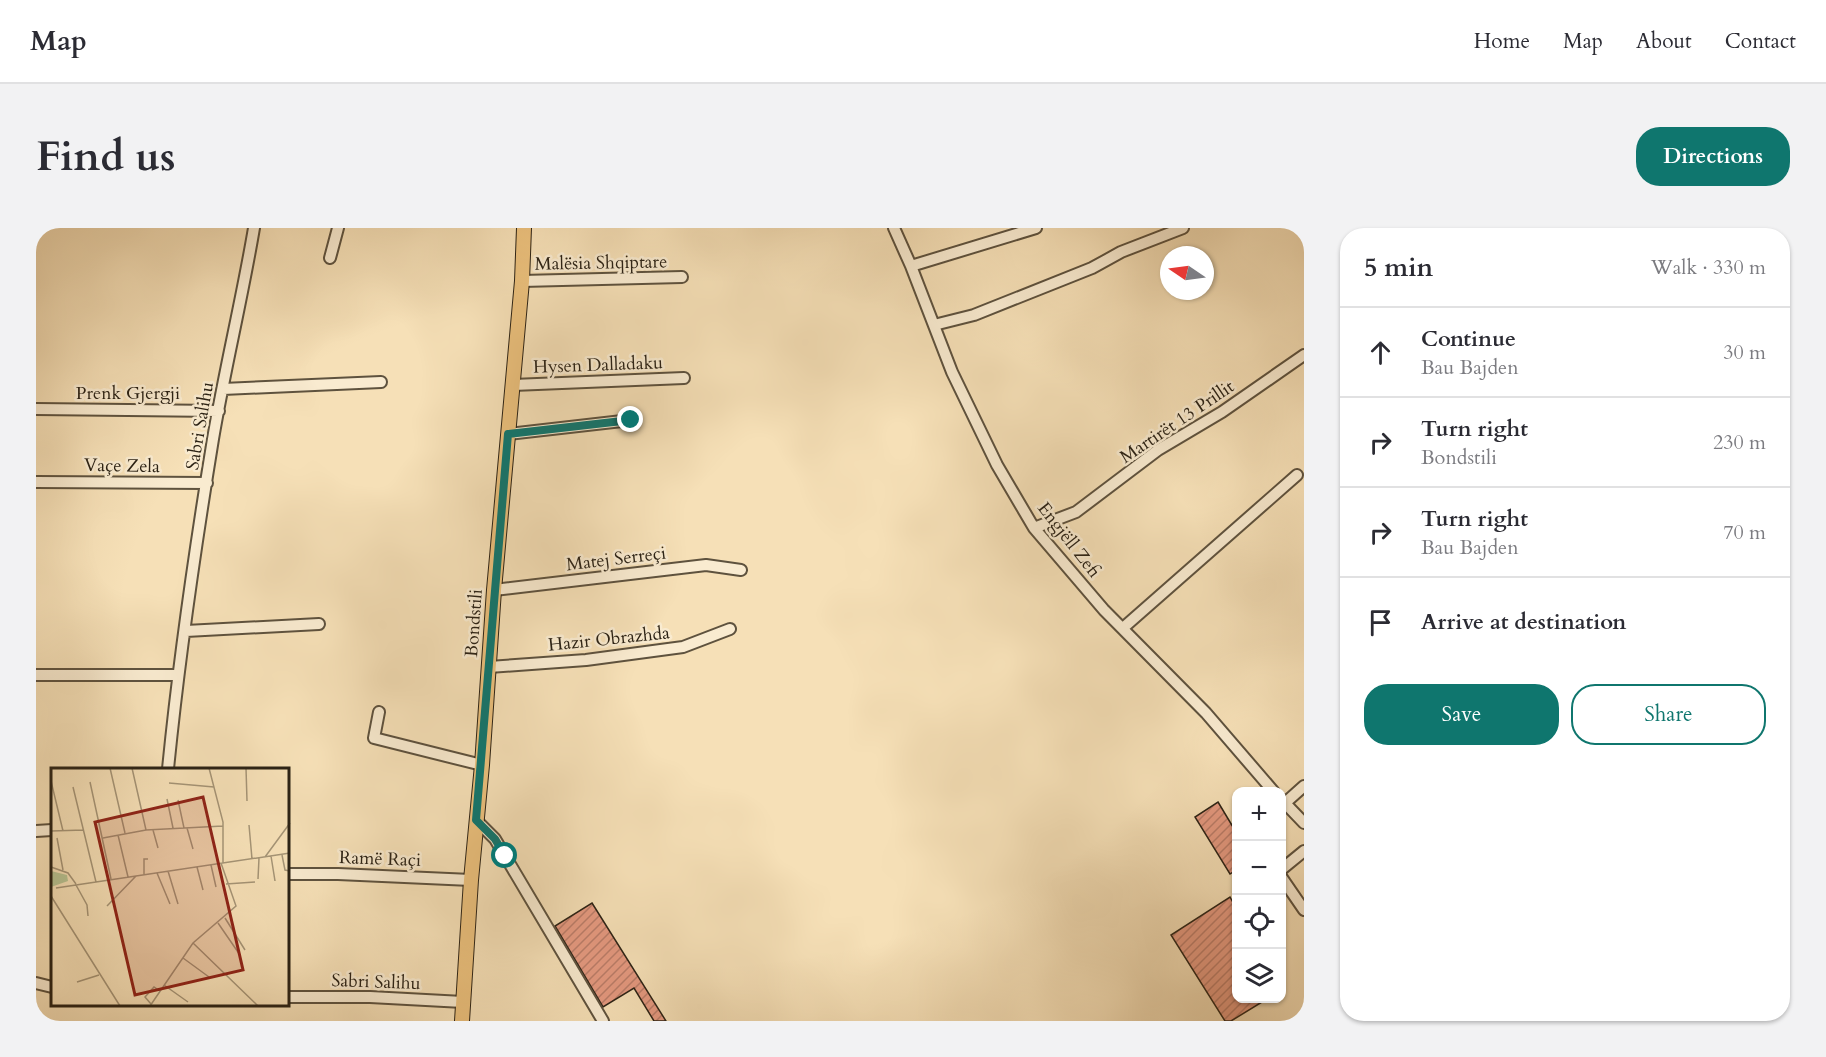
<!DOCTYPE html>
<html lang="en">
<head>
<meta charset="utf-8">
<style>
	:root { --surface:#fff; --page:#f2f2f3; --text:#2b2b33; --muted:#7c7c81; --line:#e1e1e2; --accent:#0f766e }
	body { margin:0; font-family:Cardo,serif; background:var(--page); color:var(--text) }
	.controls { position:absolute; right:18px; bottom:18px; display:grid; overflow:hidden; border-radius:12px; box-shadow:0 2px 4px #0004 }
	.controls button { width:54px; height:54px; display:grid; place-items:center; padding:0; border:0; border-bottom:2px solid var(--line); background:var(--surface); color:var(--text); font:30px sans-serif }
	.compass { position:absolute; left:1124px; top:18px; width:54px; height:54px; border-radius:50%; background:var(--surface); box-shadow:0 2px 4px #0004; rotate:283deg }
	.stop { position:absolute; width:18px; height:18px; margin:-14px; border:4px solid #0f766e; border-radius:50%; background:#fff }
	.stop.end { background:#0f766e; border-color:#fff; box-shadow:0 2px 6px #0008 }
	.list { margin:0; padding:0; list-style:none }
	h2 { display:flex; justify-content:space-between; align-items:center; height:78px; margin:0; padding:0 24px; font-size:26px }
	h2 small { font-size:20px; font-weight:400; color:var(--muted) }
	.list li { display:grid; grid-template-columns:39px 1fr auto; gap:18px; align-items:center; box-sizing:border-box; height:90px; padding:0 24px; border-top:2px solid var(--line) }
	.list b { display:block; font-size:22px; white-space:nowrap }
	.list p { margin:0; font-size:20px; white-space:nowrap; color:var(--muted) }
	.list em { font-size:20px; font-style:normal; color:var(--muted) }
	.actions { display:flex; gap:12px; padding:18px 24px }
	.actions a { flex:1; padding:14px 0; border:2px solid var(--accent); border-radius:24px; text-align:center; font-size:21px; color:var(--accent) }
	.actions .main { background:var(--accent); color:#fff }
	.icon { flex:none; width:33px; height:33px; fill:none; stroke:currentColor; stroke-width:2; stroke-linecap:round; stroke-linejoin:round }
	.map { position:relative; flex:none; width:1268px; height:793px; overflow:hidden; border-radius:24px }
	header { display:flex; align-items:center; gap:36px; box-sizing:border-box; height:84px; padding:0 30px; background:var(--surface); border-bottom:2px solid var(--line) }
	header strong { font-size:28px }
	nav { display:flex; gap:33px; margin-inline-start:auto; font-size:21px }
	.intro { display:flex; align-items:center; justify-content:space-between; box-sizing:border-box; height:144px; padding:0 36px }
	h1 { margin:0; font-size:42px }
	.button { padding:15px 27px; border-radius:24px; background:var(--accent); color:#fff; font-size:21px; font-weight:700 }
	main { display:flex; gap:36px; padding:0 36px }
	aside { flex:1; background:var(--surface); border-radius:24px; box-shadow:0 2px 4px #0004 }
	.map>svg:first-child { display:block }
	.building { fill:url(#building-hatch); stroke:#2b2215; stroke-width:1.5 }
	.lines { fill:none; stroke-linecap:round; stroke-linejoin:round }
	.minor-casing { stroke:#5e523e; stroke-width:14 }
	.major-casing { stroke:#2b2215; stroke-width:16 }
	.minor { stroke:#f9ebd0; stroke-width:10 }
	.major { stroke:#ebc07c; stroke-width:14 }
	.route { stroke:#0f766e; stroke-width:8 }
	.labels { text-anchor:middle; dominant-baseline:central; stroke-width:5; stroke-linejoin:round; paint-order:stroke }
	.street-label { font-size:18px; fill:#2b2215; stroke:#f9ebd0 }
	.inset-road { fill:none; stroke:#a59476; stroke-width:1.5 }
	.view { fill:#8f2418; fill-opacity:0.15; stroke:#8f2418; stroke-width:3 }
	.inset-edge { fill:none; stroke:#2b2215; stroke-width:3 }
</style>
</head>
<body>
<header>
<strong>Map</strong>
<nav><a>Home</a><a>Map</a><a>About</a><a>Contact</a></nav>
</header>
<div class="intro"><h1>Find us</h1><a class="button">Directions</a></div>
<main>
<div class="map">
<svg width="1268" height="793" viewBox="0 0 1268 793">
	<defs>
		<pattern id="building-hatch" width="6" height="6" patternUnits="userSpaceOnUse" patternTransform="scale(1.5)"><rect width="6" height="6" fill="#e59980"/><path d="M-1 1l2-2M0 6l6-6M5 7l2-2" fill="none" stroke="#ba7c68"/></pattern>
	</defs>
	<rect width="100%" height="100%" fill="#f6e0b7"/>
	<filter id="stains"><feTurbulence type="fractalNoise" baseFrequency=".00333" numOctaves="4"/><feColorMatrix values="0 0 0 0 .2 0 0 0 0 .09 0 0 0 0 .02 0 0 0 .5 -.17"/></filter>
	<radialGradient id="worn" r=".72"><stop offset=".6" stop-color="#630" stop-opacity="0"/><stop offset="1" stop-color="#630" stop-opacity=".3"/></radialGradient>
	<path class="building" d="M 1182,574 L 1200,604 L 1200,642 L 1194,646 L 1159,589 Z
		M 1194,669 L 1200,680 L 1200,771 L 1231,771 L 1195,793 L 1189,793 L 1135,707 Z
		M 556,675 L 630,793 L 618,793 L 598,760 L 567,779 L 519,698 Z"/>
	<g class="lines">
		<g class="minor-casing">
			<path id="minor" d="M 858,0 L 875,38 L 916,144 L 961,237 L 998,300 L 1068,382 L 1170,485 L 1238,564
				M 294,30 L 302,0
				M 875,38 L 1000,0
				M 486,53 L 646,49
				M 898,97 L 938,87 L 1056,40 L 1085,24 L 1147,0
				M 477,157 L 648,150
				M 187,161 L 345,154
				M 0,181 L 183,183
				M 472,206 L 595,192
				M 0,254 L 171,255
				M 998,300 L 1040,284 L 1122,222 L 1186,184 L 1268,127
				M 458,362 L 670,337 L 705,342
				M 1087,400 L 1261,247
				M 150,403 L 283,396
				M 453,439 L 550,432 L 647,419 L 694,401
				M 0,447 L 141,447
				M 343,484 L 338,510 L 446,537
				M 132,541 C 143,430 159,321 177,211 C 189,140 206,71 218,0
				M 1246,572 L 1268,595
				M 1249,575 L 1268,558
				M 440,592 L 459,611 L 567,793
				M 0,603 L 16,602
				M 1246,641 L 1268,623
				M 252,646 L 302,646 L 435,652
				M 1246,650 L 1268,682
				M 0,755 L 16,759
				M 252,769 L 334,769 L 427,774"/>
		</g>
		<g class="major-casing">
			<path id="major" d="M 426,793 L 435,652 L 446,537 L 458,362 L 486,53 L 488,0"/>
		</g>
		<use href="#minor" class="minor"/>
		<use href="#major" class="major"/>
	</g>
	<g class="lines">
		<path class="route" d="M 469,628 L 459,611 L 440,592 L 472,206 L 595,192"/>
	</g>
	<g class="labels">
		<g class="street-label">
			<text transform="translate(565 35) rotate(-1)">Malësia Shqiptare</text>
			<text transform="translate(562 137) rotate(-2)">Hysen Dalladaku</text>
			<text x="92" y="165">Prenk Gjergji</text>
			<text transform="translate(1141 194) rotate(-34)">Martirët 13 Prillit</text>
			<text transform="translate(164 198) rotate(-80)">Sabri Salihu</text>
			<text transform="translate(86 238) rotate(1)">Vaçe Zela</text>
			<text transform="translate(1033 312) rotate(52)">Engjëll Zefi</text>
			<text transform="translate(580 331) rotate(-7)">Matej Serreçi</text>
			<text transform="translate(438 395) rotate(-86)">Bondstili</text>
			<text transform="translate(573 411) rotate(-6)">Hazir Obrazhda</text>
			<text transform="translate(344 631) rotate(2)">Ramë Raçi</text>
			<text transform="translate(340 754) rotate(2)">Sabri Salihu</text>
		</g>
	</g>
	<g transform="translate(15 540)">
		<rect width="238" height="238" fill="#f6e0b7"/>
		<path d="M 0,103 L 16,107 L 17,113 L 0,119 Z" fill="#b7c393"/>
		<path class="inset-road" d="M 59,0 L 74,65M 81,0 L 95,62M 158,0 L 172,54 L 172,95M 195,0 L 196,33M 0,13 L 12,63M 39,14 L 60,111M 118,15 L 163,19M 22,19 L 45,114M 116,31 L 122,60M 127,32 L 133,60M 198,57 L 201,91M 136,60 L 142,81M 102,62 L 107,80M 0,63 L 33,62M 67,67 L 77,109M 6,70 L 12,102M 52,70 L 95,62 L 172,58M 231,87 L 234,102 L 239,103M 220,88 L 224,113M 214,89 L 239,55M 160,97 L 165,119M 0,99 L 17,105 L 25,116M 146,99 L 152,122M 117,103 L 127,136M 106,105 L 119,136M 93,107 L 93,91 L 97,91M 207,111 L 208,90M 175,116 L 204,114M 25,117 L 36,137 L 37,148M 5,120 L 239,85M 0,128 L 69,238M 56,138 L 85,108M 174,150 L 194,182M 167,155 L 189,187M 142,175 L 207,238M 132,190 L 158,209M 26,214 L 48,207M 113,217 L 137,234M 100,236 L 94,229 L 103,219 L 109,223M 99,238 L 142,175 L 185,138 L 170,95"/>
		<path class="view" d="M 152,29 L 192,202 L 84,227 L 44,54 Z"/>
		<rect width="238" height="238" class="inset-edge"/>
	</g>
	<rect width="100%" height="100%" filter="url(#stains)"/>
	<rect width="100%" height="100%" fill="url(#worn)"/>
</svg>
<div class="controls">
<button>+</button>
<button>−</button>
<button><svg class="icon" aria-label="locate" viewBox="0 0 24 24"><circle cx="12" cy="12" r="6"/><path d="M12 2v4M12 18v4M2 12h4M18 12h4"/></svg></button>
<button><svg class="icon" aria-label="layers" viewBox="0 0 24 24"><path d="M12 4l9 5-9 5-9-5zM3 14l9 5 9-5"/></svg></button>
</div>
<svg class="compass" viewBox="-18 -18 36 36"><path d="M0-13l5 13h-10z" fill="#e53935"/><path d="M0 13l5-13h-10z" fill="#7c7c81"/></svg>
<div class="stop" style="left:469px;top:628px"></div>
<div class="stop end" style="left:595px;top:192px"></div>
</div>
<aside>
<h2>5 min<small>Walk · 330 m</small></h2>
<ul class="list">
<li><svg class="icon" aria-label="ahead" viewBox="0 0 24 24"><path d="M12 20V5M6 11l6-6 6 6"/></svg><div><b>Continue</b><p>Bau Bajden</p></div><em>30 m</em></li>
<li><svg class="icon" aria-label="right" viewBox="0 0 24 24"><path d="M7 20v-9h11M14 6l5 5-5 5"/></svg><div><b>Turn right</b><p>Bondstili</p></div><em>230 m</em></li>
<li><svg class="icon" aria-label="right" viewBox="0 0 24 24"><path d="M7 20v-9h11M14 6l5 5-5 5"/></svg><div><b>Turn right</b><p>Bau Bajden</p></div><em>70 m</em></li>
<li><svg class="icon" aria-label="arrive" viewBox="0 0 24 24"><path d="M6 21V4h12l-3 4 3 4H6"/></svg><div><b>Arrive at destination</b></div></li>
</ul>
<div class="actions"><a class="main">Save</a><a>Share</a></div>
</aside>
</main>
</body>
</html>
